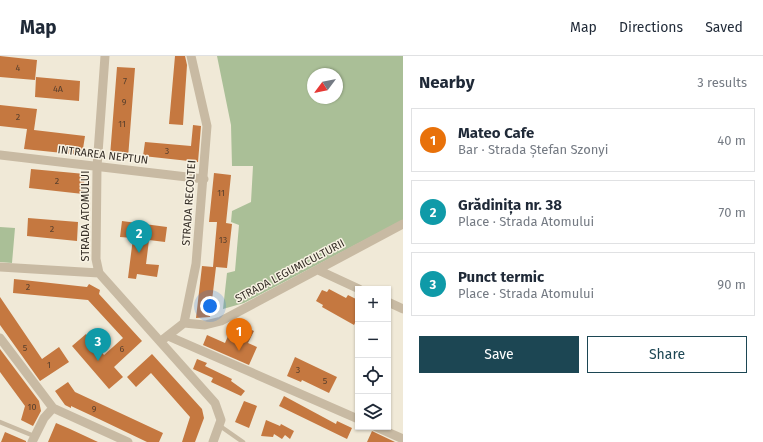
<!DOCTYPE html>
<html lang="en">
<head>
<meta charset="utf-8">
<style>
	:root { --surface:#fff; --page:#f2f2f3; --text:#1f2937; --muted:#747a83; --line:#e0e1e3; --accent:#1c4653 }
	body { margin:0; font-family:"Fira Sans",sans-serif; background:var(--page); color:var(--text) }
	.controls { position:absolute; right:12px; bottom:12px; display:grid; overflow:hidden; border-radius:0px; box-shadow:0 1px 3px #0004 }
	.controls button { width:36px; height:36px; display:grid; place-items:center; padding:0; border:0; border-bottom:1px solid var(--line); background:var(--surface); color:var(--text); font:20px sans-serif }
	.compass { position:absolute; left:307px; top:12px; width:36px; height:36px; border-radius:50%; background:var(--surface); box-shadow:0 1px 3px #0004; rotate:238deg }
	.you { position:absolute; left:210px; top:250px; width:14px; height:14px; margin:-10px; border:3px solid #fff; border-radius:50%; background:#1a73e8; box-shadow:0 0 0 6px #1a73e833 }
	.badge { display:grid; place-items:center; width:26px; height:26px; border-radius:50%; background:var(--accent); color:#fff; font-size:13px; font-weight:700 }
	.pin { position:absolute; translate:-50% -33px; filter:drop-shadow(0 1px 2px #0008) }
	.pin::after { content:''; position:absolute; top:21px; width:14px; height:12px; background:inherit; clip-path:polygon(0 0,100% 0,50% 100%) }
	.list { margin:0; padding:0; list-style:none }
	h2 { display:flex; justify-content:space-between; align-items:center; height:52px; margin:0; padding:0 16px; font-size:17px }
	h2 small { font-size:13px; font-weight:400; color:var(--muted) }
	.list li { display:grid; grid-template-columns:26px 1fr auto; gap:12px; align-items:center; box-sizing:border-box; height:64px; margin:0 8px 8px; padding:0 8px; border:1px solid var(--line); border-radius:0px }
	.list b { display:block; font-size:15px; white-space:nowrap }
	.list p { margin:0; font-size:13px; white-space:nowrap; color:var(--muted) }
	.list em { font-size:13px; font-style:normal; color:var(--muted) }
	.actions { display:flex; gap:8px; padding:12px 16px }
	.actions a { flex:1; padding:9px 0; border:1px solid var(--accent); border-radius:0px; text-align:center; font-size:14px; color:var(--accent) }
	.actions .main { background:var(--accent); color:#fff }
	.icon { flex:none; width:22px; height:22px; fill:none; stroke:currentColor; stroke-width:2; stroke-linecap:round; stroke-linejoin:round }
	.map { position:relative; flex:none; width:403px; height:386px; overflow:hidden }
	header { display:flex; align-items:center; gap:24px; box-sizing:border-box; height:56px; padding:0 20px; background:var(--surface); border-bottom:1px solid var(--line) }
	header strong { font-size:19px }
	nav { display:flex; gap:22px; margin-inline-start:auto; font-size:14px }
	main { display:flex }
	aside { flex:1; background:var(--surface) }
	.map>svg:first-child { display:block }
	.green { fill:#aabf97; fill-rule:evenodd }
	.building { fill:#c57840 }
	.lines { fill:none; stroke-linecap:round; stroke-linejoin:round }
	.service { stroke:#c8baa3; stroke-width:4.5 }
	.minor { stroke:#c8baa3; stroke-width:9 }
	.labels { text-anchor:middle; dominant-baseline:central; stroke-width:3; stroke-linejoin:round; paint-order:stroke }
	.number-label { font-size:9px; fill:#583f2c }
	.street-label { font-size:11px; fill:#332c25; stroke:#f8f2e3 }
</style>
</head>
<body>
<header>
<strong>Map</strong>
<nav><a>Map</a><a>Directions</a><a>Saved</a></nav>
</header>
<main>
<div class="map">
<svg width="403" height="386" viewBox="0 0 403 386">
	<rect width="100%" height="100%" fill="#f0e9d7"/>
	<path class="green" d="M 217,0 L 403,0 L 403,164 L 244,247 L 223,253 L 227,217 L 235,215 L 239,169 L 231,166 L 232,155 L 251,146 L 253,110 L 232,110 L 231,69 ZM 313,18 L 337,18 L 337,42 L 313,42 Z
		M 0,171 L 15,172 L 12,207 L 0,206 Z"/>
	<path class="building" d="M 0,0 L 37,4 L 35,24 L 0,21 Z
		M 175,0 L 185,0 L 187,9 L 183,69 L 169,68 Z
		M 117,11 L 135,12 L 128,102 L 110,100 Z
		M 36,21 L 80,25 L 79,45 L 35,41 Z
		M 0,49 L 37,53 L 34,74 L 85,80 L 82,99 L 24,93 L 27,73 L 0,70 Z
		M 193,69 L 201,70 L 198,106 L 143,100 L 145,86 L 191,90 Z
		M 31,113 L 85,118 L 83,138 L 29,132 Z
		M 214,117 L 231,119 L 226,167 L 232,168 L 227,212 L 216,211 L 210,261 L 196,262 L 202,210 L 213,211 L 217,166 L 209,166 Z
		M 28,162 L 78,166 L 77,185 L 27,180 Z
		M 122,165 L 167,171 L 165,186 L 149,184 L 146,208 L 159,209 L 157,221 L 137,218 L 136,223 L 128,222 L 133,182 L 120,181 Z
		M 14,223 L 87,231 L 89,228 L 100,234 L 99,238 L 142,285 L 114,311 L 123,321 L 109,333 L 72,290 L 86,278 L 104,299 L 123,282 L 88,244 L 13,237 Z
		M 329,233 L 346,242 L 348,239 L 358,244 L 358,261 L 354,269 L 322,251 L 323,249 L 316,245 L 322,234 L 327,236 Z
		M 0,241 L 42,303 L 59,291 L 69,306 L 40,325 L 0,269 Z
		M 234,266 L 254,275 L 248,287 L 257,291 L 249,309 L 203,289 L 207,279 L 225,287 Z
		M 0,293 L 39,345 L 41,355 L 33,370 L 21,364 L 25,350 L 0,316 Z
		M 152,298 L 202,353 L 204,362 L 195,386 L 182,386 L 190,361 L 151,317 L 136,331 L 127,321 Z
		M 295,301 L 337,321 L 329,337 L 302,324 L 301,326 L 287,320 Z
		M 197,303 L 207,307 L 205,310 L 232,323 L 231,325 L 245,335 L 241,340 L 211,326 L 213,322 L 193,313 Z
		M 68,326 L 75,336 L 163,377 L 159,386 L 147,386 L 101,364 L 71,350 L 71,352 L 65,349 L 55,335 Z
		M 284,340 L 336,368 L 337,365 L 352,372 L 347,383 L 279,350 Z
		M 244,345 L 257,350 L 249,372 L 235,366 Z
		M 266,364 L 280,370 L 281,368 L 294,375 L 290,383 L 285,379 L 282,383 L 274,378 L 273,381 L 261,380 Z
		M 56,367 L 70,373 L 98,386 L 48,386 Z
		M 372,375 L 374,376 L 395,386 L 367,386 Z
		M 5,376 L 26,385 L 26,386 L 1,386 Z"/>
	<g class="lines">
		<path class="service" d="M 0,366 L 34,380
			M 220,370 L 243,386"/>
		<path class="minor" d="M 105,0 L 97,111 L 96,203 L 99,217 L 215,347 L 221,364 L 213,386
			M 0,99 L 204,123
			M 0,211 L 99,217
			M 318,214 L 359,233
			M 388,246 L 403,253
			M 184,267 L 205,269 L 221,265 L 403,168
			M 168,280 L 358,363
			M 0,282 L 53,352 L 128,386
			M 161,285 L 184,267 L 196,208 L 207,70 L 191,0
			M 376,371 L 403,383
			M 32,386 L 44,362 L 53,352"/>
	</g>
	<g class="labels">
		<g class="number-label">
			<text x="18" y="12">4</text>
			<text x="125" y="25">7</text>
			<text x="58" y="33">4A</text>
			<text x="124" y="46">9</text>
			<text x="18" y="61">2</text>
			<text x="122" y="68">11</text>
			<text x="167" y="95">3</text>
			<text x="57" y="125">2</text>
			<text x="221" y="137">11</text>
			<text x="52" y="173">2</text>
			<text x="223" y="184">13</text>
			<text x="28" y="231">2</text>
			<text x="25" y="292">5</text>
			<text x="122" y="293">6</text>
			<text x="49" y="309">1</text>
			<text x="298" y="314">3</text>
			<text x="325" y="325">5</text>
			<text x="32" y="351">10</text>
			<text x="94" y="353">9</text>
		</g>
		<g class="street-label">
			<text transform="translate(103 99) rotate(7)">INTRAREA NEPTUN</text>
			<text transform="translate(189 147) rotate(-86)">STRADA RECOLTEI</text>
			<text transform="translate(85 160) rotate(-90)">STRADA ATOMULUI</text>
			<text transform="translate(290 215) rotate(-28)">STRADA LEGUMICULTURII</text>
		</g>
	</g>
</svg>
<div class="controls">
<button>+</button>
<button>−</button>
<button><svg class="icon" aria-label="locate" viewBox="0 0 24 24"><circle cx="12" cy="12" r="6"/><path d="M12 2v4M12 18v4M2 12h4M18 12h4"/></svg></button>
<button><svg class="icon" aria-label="layers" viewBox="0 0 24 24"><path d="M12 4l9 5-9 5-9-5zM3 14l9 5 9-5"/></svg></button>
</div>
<svg class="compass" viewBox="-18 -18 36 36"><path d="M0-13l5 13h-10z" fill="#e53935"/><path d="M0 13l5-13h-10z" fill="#747a83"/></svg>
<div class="you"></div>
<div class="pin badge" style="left:239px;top:295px;background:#e8710a">1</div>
<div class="pin badge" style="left:139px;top:197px;background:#0f9aa8">2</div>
<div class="pin badge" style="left:98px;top:305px;background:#0f9aa8">3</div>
</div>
<aside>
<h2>Nearby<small>3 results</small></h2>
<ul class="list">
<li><span class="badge" style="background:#e8710a">1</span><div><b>Mateo Cafe</b><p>Bar · Strada Ștefan Szonyi</p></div><em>40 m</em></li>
<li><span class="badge" style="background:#0f9aa8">2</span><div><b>Grădinița nr. 38</b><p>Place · Strada Atomului</p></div><em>70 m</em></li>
<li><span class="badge" style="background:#0f9aa8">3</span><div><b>Punct termic</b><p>Place · Strada Atomului</p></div><em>90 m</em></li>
</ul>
<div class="actions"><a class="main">Save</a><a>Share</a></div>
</aside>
</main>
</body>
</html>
